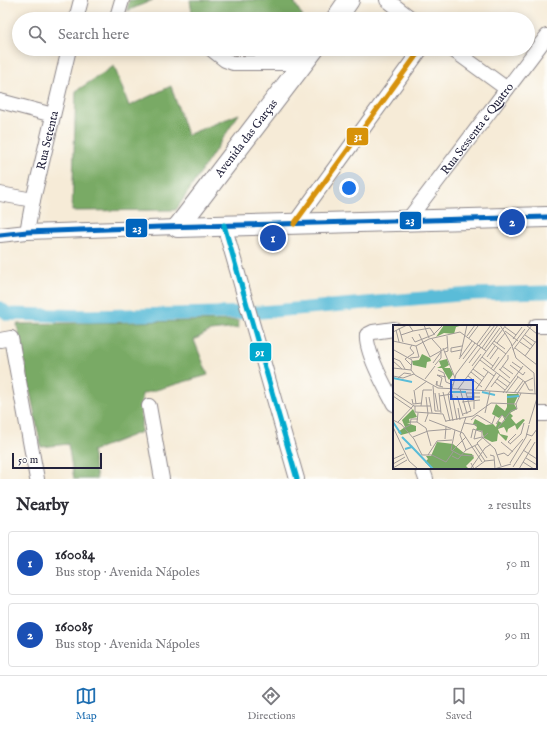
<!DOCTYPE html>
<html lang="en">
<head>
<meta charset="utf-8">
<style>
	:root { --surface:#fff; --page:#f2f2f3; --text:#2b2b33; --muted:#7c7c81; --line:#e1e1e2; --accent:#1f6fb2 }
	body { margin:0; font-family:"IM FELL English",serif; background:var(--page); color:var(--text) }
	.scale { position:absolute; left:12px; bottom:10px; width:90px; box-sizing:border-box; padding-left:4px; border:2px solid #22223b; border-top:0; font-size:11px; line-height:14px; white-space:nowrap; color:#22223b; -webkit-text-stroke:3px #fdfcf7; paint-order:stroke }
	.you { position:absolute; left:349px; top:188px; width:14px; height:14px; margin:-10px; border:3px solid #fff; border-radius:50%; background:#1a73e8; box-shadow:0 0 0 6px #1a73e833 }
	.badge { display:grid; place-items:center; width:26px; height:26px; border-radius:50%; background:var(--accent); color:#fff; font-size:13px; font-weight:700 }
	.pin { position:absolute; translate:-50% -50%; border:2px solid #fff; box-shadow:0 1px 4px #0006 }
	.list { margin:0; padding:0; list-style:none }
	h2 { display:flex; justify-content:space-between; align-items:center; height:52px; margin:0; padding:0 16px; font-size:17px }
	h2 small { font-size:13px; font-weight:400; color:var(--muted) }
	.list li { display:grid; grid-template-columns:26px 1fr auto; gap:12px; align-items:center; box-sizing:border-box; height:64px; margin:0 8px 8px; padding:0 8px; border:1px solid var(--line); border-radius:4px }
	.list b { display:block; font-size:15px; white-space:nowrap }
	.list p { margin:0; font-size:13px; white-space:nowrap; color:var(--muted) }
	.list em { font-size:13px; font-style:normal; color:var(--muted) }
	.icon { flex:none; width:22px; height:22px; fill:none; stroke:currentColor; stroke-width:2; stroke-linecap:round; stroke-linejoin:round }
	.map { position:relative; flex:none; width:547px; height:479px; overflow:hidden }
	.search { position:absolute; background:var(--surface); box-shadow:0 2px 10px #0003; left:12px; right:12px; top:12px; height:44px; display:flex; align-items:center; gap:10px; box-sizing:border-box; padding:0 14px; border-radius:22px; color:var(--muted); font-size:15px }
	.sheet { height:196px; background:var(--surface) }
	nav { display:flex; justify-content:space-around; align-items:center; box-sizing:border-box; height:56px; border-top:1px solid var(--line); background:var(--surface); font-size:11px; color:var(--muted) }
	nav a { display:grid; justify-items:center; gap:2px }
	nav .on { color:var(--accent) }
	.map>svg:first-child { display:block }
	.forest { fill:#79aa65; stroke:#4e6650 }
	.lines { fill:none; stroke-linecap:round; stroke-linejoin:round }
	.canal { stroke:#5abcd8; stroke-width:13 }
	.minor-casing { stroke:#8c8689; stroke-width:16 }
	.secondary-casing { stroke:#8c8689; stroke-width:22 }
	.minor { stroke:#fff; stroke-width:14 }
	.secondary { stroke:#fff; stroke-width:20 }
	.bus-1-casing { stroke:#fdfcf7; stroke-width:8 }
	.bus-2-casing { stroke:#fdfcf7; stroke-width:8 }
	.bus-3-casing { stroke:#fdfcf7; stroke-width:8 }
	.bus-1 { stroke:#0065bd; stroke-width:5 }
	.bus-2 { stroke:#d79209; stroke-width:5 }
	.bus-3 { stroke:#00a9ce; stroke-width:5 }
	.labels { text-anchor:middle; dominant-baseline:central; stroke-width:3; stroke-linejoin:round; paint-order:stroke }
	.street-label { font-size:12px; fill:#22223b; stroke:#fdfcf7 }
	.inset-river { fill:none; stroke:#5abcd8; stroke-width:2 }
	.inset-road { fill:none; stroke:#a19b99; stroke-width:1 }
	.view { fill:#1d4ed8; fill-opacity:0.15; stroke:#1d4ed8; stroke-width:2 }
	.inset-edge { fill:none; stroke:#22223b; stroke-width:2 }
	.line-badge { stroke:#fdfcf7; stroke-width:1.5 }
	.badge-label { font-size:11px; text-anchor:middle; font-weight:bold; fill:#fff }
</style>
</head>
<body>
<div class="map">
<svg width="547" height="479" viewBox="0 0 547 479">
	<rect width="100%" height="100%" fill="#fdfcf7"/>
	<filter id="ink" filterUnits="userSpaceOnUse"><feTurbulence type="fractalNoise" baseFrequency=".025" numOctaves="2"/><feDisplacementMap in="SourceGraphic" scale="8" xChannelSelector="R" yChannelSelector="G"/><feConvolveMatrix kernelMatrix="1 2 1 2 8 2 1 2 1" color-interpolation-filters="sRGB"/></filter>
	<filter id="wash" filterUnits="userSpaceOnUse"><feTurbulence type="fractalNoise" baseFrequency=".012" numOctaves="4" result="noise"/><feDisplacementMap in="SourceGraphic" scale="16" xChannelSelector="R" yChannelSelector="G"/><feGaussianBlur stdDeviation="0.9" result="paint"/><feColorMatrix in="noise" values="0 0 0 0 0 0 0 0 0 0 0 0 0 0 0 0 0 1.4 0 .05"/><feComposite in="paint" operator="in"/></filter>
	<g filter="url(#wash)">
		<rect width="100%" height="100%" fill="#f6ebd7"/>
		<path class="forest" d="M 129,0 L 153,0 L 127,11 Z
			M 190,0 L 293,0 L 304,19 L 193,19 Z
			M 226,49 L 261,49 C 248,54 239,57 226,49 Z
			M 114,66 L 129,106 L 171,86 L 187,135 L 239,114 L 176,210 L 72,211 L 76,91 Z
			M 238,320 L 238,328 L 210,331 L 194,340 L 208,375 L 142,394 L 141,432 L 92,451 L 97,479 L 74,479 L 68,444 L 41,447 L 17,324 Z"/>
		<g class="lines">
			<path class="canal" d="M 0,308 L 8,314 L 90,316 L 261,312 L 471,294 L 547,292"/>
		</g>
	</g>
	<g filter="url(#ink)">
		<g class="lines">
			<g class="minor-casing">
				<g id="minor">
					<path d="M 387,0 L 412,19"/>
					<path d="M 76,19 L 81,0"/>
					<path d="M 115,19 L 117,17 L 122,0"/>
					<path d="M 211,49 L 225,60 L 233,63 L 304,63"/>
					<path d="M 452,49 L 507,89"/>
					<path d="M 0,101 L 53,115"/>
					<path d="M 0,194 L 33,200"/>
					<path id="s1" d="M 407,221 L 547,36"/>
					<path d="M 294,224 L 421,49"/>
					<path d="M 224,225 L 297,479"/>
					<path id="s2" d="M 27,232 L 33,200 L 69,49"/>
					<path d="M 0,235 L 27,232 L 178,227"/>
					<path d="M 536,326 L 547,326"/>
					<path d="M 394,329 L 373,332 L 367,335 C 365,351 386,389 394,404"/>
					<path d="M 0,340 L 11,338 L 37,479"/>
					<path d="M 149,406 L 162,479"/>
					<path d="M 536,414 L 547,414"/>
					<path d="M 422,468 L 426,479"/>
				</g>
			</g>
			<g class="secondary-casing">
				<g id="secondary">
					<path d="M 336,19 L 349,0"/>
					<path d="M 178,227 L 547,217"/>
					<path id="s3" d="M 178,227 L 314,49"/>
				</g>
			</g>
			<use href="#minor" class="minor"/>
			<use href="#secondary" class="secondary"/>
			<g class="bus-1-casing">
				<path id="bus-1" d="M 0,235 L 27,232 L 161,227 L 547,217"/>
			</g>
			<g class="bus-2-casing">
				<path id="bus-2" d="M 294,224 L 421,49"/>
			</g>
			<g class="bus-3-casing">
				<path id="bus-3" d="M 224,225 L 297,479"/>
			</g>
			<use href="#bus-1" class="bus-1"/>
			<use href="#bus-2" class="bus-2"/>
			<use href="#bus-3" class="bus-3"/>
		</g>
	</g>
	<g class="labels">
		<g class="street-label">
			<text stroke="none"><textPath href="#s1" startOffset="116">Rua Sessenta e Quatro</textPath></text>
			<text stroke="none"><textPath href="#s3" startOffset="112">Avenida das Garças</textPath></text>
			<text stroke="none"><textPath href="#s2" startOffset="94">Rua Setenta</textPath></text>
		</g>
	</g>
	<g transform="translate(393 325)">
		<rect width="144" height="144" fill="#f6ebd7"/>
		<path d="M 51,0 L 70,0 L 63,2 L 61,9 L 51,8 L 43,12 ZM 29,29 L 37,33 L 38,36 L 34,37 L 33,43 L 20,40 L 19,36 L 26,35 ZM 54,34 L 56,40 L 51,43 L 57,43 L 60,49 L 56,55 L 49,43 L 44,43 L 48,41 L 46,36 ZM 114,69 L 126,69 L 121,79 L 124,84 L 117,88 L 120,91 L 118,93 L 123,99 L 130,94 L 132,95 L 124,105 L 122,100 L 115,104 L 114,108 L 111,102 L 105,104 L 107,109 L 115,111 L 114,114 L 113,116 L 105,108 L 104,116 L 99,117 L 91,113 L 89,106 L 83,105 L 84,102 L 80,99 L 82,94 L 93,100 L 100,99 L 103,102 L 105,96 L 109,98 L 112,95 L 109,90 L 106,93 L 99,89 L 103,79 L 112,86 L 114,82 ZM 20,84 L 24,92 L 16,94 L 17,98 L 14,98 L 23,101 L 23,106 L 8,110 L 5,107 L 12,102 L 9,95 ZM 44,117 L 60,119 L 71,128 L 79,129 L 81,133 L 73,141 L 76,144 L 39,144 L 32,137 L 35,134 L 33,131 L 38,131 Z" fill="#79aa65"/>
		<path class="inset-river" d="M 0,53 L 19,57M 58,67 L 73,67M 89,67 L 102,70M 114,72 L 126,71M 0,97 L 8,109M 9,112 L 19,122M 12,124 L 19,122 L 40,144"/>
		<path class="inset-road" d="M 16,0 L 20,6 L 37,3 L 41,9M 31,0 L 36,13M 107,0 L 118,18 L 123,33 L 141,48 L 142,69M 133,0 L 144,9M 112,2 L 123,10M 6,3 L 10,17M 3,5 L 6,17M 0,6 L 0,30M 112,6 L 125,16M 0,7 L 14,0M 26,9 L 37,32 L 55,22M 41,9 L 50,0M 8,10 L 20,6M 132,10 L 142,17M 74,11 L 82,0M 19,12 L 22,17 L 42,9M 76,13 L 85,1M 130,13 L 140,21M 39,14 L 48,24M 120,14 L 129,2M 0,16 L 23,21 L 36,14 L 67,7 L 93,26M 101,16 L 112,24M 127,17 L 137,24M 99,18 L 113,29M 104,18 L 112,8M 84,19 L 98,0M 86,21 L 102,0M 119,21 L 132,4M 50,23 L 62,53M 89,23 L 105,0M 122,23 L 144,40M 1,25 L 19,35 L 18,45 L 22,50 L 45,63 L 65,64M 68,25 L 58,27 L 58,23 L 69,21M 91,25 L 107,3M 120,25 L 139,0 L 144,0M 52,27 L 55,26 L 54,11M 132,31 L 144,15M 67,32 L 74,0M 89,32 L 100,41M 94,32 L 102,21M 0,33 L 7,36 L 12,44M 17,33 L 26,32 L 23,21M 66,34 L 79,16M 70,34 L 82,18M 97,34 L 105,23M 87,35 L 117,58M 0,36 L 9,44M 119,37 L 129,44M 40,38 L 48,27M 76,38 L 88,22M 18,40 L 12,34 L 21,28 L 17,23 L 19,20M 42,40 L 48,33 L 48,24M 117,40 L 130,50 L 132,47M 79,41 L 88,29M 109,41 L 120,49M 0,43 L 18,45M 90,43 L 101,51M 80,44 L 91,52M 98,44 L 106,32M 106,44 L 117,53M 45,45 L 51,48 L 53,57 L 60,60M 107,45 L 115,34 L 115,30M 100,46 L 118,22M 78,47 L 89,56M 0,51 L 10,53 L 21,49M 75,51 L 89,62M 124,51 L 132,57 L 140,53M 5,53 L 11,48 L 18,49M 32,54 L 42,41M 104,54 L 115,62M 102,57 L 112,65M 132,57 L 136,65 L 140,65M 44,60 L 44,56 L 43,60 L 44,60 L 46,61 L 50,62M 40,61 L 42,86 L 48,86M 47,61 L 49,53 L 44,50 L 53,52M 98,62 L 107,50M 59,64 L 63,49 L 85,20M 65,64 L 113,0M 65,64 L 144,69M 67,64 L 74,89M 83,64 L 95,47M 21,65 L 23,79M 22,65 L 34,56M 58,65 L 55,69 L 60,96M 92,65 L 103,48M 0,67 L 21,81 L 38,81M 50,67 L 57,96M 81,67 L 81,84M 42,68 L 45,85M 46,68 L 48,88M 110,68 L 130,41M 113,68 L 125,52M 121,68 L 130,56M 124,69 L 132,57M 0,71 L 19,84M 46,71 L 59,69 L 64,95M 64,71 L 70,91M 36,72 L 39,88M 74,72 L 87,72M 19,74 L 20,79 L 29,78M 69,77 L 87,75M 22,81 L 22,87 L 50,89 L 53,97M 28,81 L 30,65 L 39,65M 65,83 L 67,95M 92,88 L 97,66M 70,89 L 78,86 L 73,68 L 87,68M 73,92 L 67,110 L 73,125M 0,95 L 8,99 L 21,114 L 29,130 L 39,130 L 53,137 L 60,127M 36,95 L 70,108 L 89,137M 78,95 L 84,90 L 99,99 L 102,91M 53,96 L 80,91 L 98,78 L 123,79M 5,97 L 21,80M 17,97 L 24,97 L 25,88M 24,97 L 33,103 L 38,121M 32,97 L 35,89 L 33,72M 71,98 L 84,100M 103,99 L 109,90 L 113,94M 136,99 L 144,73M 0,102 L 16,136 L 25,144M 11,103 L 17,100 L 18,94 L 25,94M 105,103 L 118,86 L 124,84 L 123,79 L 128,68M 62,105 L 58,125 L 67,130 L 81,131M 83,105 L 81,114 L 89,112M 89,105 L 89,112 L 102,124 L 108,141M 133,109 L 139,111 L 144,104M 20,112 L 35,106 L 58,104M 78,113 L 80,104 L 89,107M 52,114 L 53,102M 108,117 L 120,127M 117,119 L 128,109 L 131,98M 118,119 L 115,117 L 123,109M 82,121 L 92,136M 130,125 L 144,134M 59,126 L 73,112M 35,130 L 44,116 L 59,115M 97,130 L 101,131 L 102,144M 104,130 L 111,128 L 115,131M 59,131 L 65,134 L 73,125 L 85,119M 115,131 L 130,114M 94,133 L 84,118 L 95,108M 133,133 L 144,140M 0,134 L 11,129M 130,137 L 141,144M 78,138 L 81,144 L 92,136 L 101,135M 117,138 L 133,112 L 136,100M 0,139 L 12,132M 120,142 L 138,114M 0,143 L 14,135M 78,143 L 92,123 L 98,119M 101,144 L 118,139M 126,144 L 142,117"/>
		<path class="view" d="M 58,55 L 80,55 L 80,74 L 58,74 Z"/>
		<rect width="144" height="144" class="inset-edge"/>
	</g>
	<g class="line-badge">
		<rect x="346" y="127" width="23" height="19" rx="4" fill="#d79209"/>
		<rect x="399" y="211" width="23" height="19" rx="4" fill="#0065bd"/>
		<rect x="125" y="218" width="23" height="20" rx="4" fill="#0065bd"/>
		<rect x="249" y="342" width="23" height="20" rx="4" fill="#00a9ce"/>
	</g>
	<g class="badge-label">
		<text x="358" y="140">31</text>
		<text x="410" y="224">23</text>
		<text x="137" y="232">23</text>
		<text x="260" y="356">91</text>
	</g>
</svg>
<div class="scale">50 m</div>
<div class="you"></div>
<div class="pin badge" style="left:273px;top:238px;background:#1a4fb4">1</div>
<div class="pin badge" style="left:512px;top:222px;background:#1a4fb4">2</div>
<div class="search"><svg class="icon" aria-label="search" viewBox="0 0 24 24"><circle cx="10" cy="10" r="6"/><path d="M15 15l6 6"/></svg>Search here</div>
</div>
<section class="sheet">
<h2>Nearby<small>2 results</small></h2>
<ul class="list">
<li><span class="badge" style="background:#1a4fb4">1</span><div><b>160084</b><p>Bus stop · Avenida Nápoles</p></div><em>50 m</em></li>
<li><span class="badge" style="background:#1a4fb4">2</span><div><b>160085</b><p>Bus stop · Avenida Nápoles</p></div><em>90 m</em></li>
</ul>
</section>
<nav>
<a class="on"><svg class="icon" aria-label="map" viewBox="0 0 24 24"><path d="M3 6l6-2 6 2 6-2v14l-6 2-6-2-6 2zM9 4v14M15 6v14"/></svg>Map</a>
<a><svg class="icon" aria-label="directions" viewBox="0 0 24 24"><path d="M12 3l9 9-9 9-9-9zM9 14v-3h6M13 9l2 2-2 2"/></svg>Directions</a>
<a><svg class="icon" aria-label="saved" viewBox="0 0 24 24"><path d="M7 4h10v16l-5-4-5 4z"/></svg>Saved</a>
</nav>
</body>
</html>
